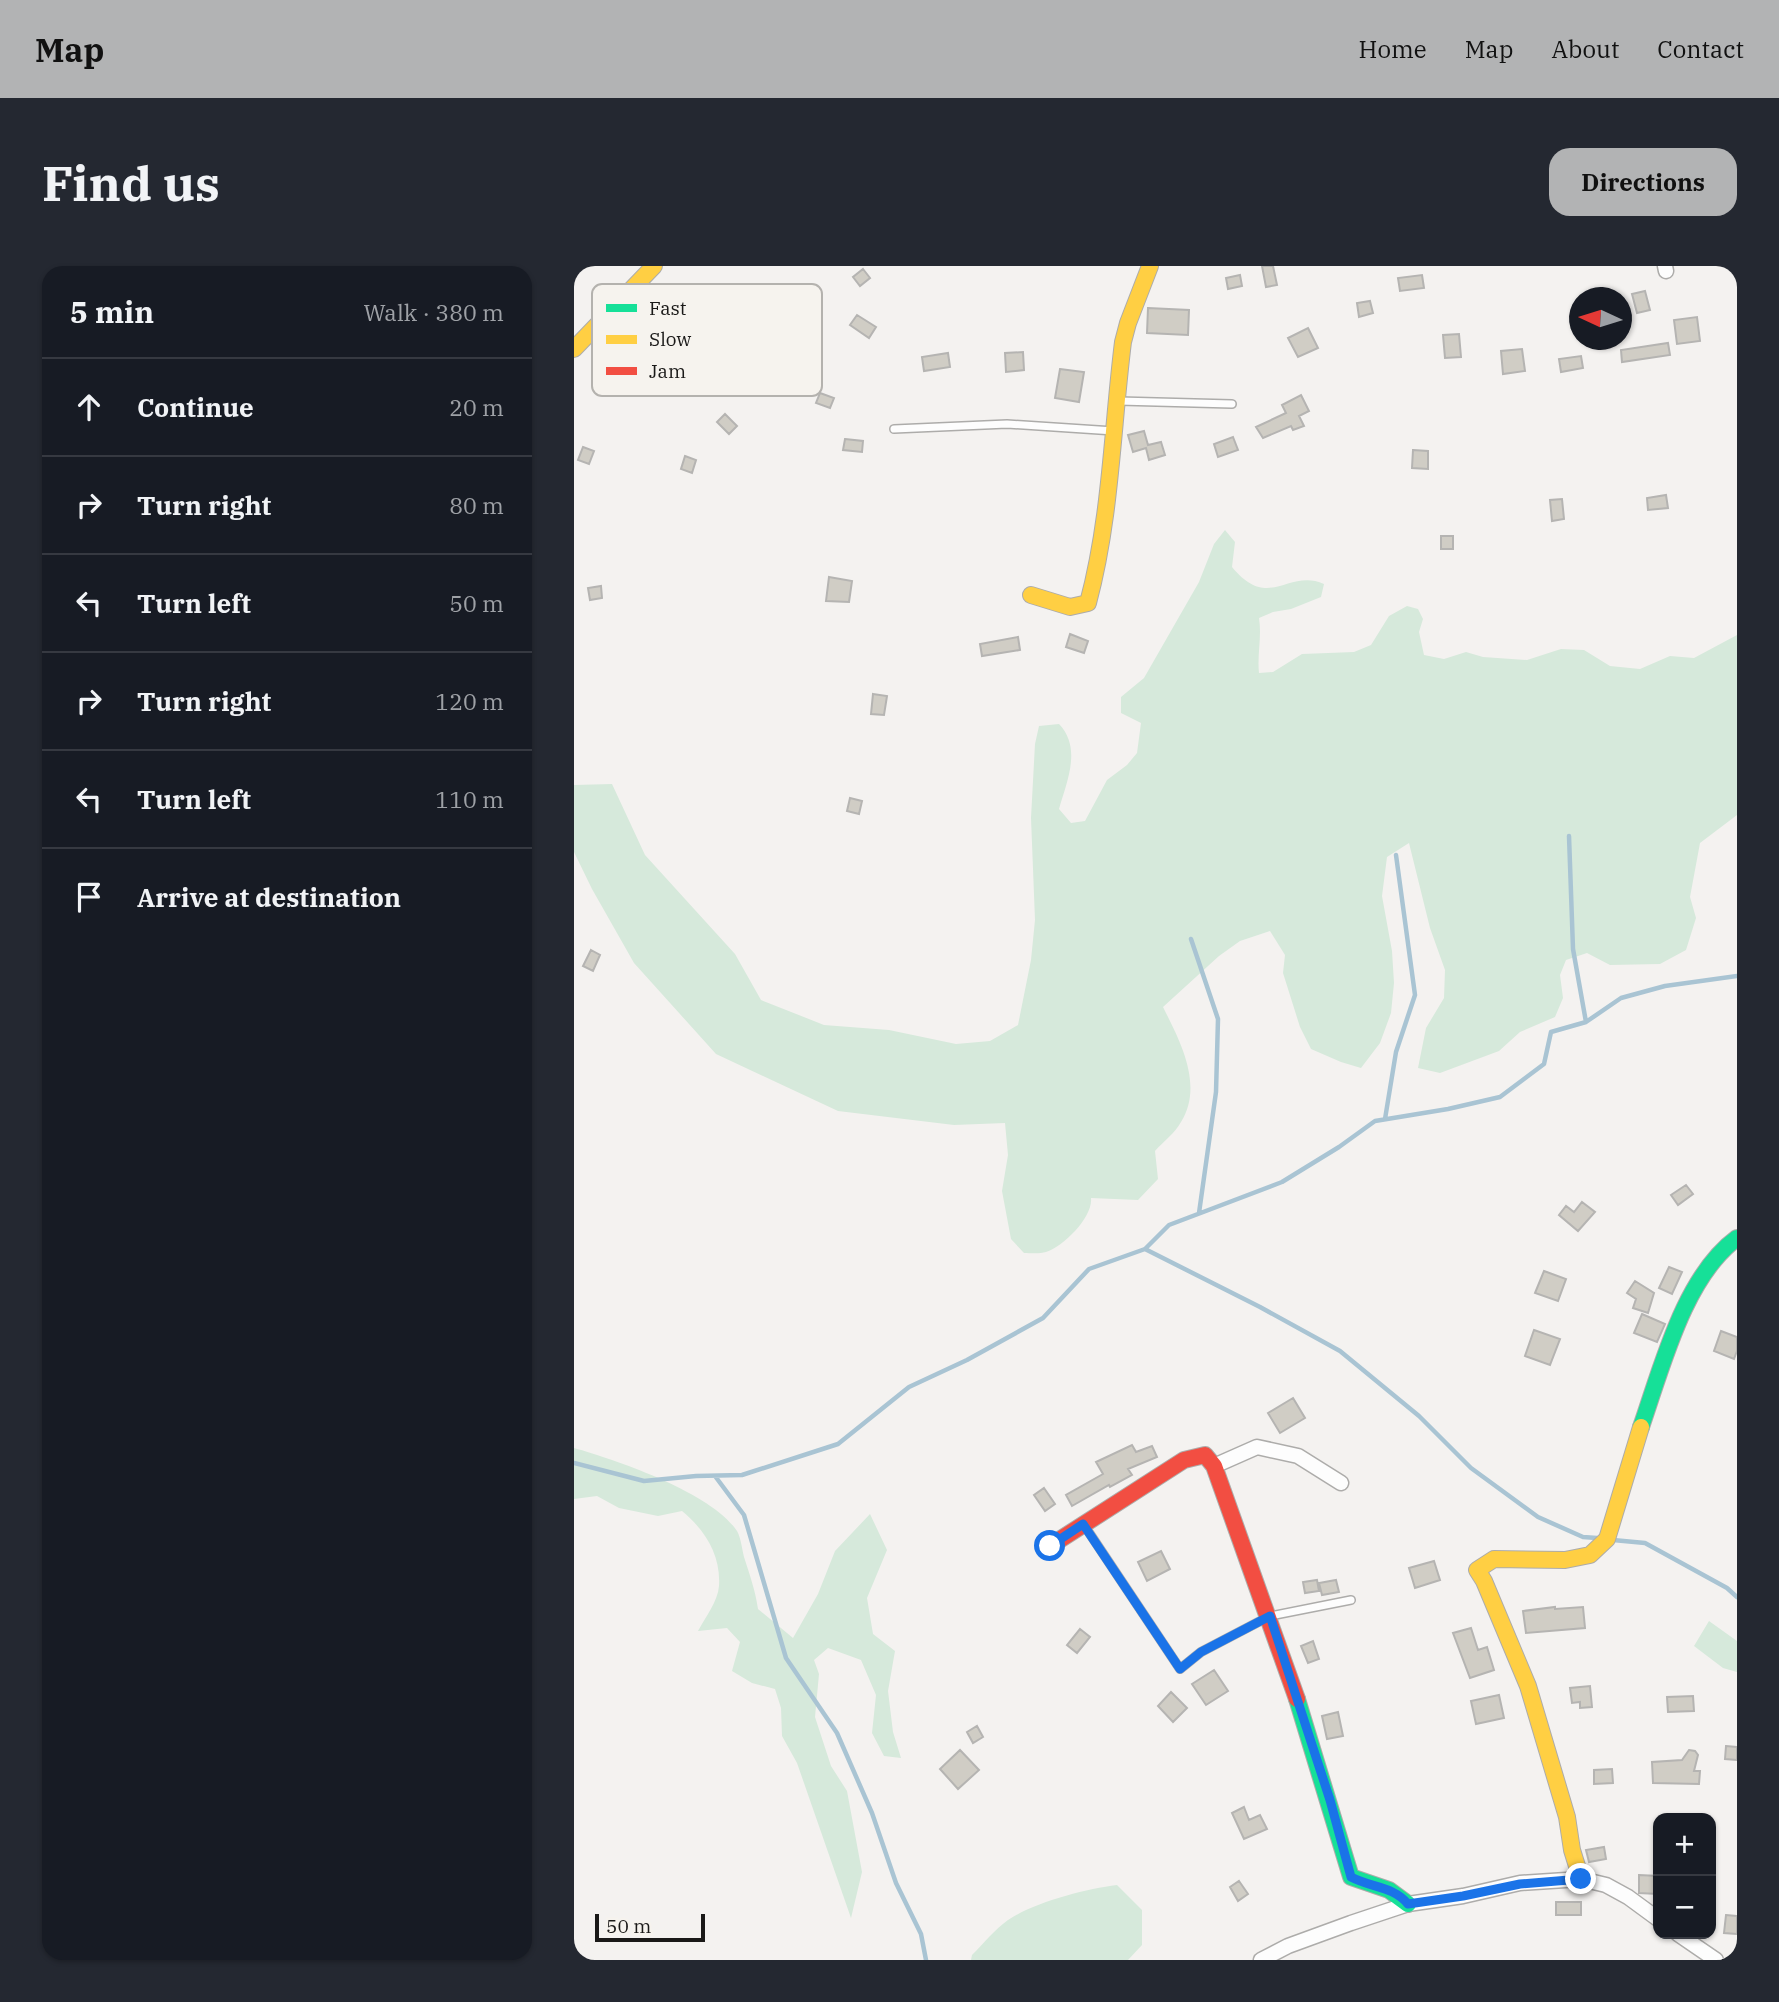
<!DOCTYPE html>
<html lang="en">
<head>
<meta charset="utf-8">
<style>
	:root { --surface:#171b24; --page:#242831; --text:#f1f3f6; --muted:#9ea1a6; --line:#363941; --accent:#b2b3b4 }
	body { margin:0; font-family:"IBM Plex Serif",serif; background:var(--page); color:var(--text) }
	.controls { position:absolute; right:21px; bottom:21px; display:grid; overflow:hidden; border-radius:14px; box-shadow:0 2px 5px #0004 }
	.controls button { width:63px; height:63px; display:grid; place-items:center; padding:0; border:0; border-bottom:2px solid var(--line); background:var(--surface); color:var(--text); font:35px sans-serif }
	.compass { position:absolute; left:995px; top:21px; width:63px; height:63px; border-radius:50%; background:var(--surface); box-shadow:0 2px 5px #0004; rotate:274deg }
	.scale { position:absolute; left:21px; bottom:18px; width:110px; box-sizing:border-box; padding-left:7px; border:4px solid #1a1918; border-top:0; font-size:19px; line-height:24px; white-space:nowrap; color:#1a1918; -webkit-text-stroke:5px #f6f3ee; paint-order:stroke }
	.stop { position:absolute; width:21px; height:21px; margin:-16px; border:5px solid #1a73e8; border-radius:50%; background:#fff }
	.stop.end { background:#1a73e8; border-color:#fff; box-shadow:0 2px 7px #0008 }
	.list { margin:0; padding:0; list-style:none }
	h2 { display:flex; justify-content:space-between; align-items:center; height:91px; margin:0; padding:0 28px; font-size:30px }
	h2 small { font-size:23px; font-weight:400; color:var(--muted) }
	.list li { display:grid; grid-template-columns:46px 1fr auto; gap:21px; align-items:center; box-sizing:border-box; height:98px; padding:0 28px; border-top:2px solid var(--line) }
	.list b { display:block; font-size:26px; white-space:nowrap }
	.list em { font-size:23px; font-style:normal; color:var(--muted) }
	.icon { flex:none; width:38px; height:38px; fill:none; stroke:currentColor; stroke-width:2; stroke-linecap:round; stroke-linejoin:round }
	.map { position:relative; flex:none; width:1163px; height:1694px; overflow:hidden; border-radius:21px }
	header { display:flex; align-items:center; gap:42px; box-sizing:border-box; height:98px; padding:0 35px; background:var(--accent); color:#111 }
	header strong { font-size:33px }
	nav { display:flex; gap:38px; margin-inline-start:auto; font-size:24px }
	.intro { display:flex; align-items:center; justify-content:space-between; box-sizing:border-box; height:168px; padding:0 42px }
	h1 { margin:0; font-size:49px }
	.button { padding:18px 32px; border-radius:21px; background:var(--accent); color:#111; font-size:24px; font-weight:700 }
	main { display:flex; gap:42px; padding:0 42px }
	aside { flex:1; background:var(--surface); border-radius:21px; box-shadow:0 2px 5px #0004 }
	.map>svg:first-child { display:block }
	.green { fill:#d6e9db }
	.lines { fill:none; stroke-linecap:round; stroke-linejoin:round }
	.stream { stroke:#a9c4d3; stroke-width:4.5 }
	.building { fill:#d0cdc5; stroke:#b5b4b2; stroke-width:2 }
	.lane-casing { stroke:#adacaa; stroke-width:10 }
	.street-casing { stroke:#adacaa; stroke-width:17 }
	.fast-casing { stroke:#adacaa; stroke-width:18 }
	.slow-casing { stroke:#adacaa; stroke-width:18 }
	.jam-casing { stroke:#adacaa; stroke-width:18 }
	.lane { stroke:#fdfdfd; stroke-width:7 }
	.street { stroke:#fdfdfd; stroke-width:14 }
	.fast { stroke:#16e098; stroke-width:16 }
	.slow { stroke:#ffcf43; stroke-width:16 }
	.jam { stroke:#f24e42; stroke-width:16 }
	.route { stroke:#1a73e8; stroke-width:9 }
	.key { fill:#f6f3ee; stroke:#b4b2ae; stroke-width:2 }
	.key-label { font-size:19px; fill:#1a1918 }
</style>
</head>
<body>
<header>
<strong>Map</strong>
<nav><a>Home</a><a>Map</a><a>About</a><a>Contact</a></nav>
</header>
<div class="intro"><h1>Find us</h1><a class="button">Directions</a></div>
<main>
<aside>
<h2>5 min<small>Walk · 380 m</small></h2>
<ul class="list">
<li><svg class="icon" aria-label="ahead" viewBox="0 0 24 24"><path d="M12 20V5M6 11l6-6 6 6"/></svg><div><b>Continue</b></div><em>20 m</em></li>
<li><svg class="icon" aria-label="right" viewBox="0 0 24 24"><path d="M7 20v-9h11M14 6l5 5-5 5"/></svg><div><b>Turn right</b></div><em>80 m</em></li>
<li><svg class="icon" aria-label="left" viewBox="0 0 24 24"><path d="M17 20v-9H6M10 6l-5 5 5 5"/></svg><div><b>Turn left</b></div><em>50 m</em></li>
<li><svg class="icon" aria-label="right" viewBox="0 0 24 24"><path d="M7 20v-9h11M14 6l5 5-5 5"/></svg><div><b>Turn right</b></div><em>120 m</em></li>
<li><svg class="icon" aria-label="left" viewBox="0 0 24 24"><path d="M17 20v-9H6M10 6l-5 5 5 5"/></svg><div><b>Turn left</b></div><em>110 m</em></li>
<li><svg class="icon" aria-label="arrive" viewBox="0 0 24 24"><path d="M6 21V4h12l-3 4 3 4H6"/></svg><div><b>Arrive at destination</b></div></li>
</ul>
</aside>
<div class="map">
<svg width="1163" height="1694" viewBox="0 0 1163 1694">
	<rect width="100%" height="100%" fill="#f4f2f0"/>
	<path class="green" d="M 651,264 L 661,276 L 658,301 C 695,346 714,302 750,318 L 747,331 L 717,343 L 699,346 L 685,352 C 688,371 683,388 685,407 L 699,406 L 728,388 L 780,386 L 797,379 L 815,350 L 833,340 L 844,343 L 849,353 L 845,366 L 850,389 L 870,393 L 892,386 L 909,391 L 953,394 L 987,383 L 1010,384 L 1036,400 L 1066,403 L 1096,390 L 1120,392 L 1163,369 L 1163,549 L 1126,577 L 1116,631 L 1122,652 L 1112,684 L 1086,698 L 1036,699 L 1013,687 L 992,694 L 986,709 L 989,732 L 981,751 L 946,766 L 925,785 L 866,807 L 844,802 L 852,762 L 870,732 L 871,704 L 856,662 L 835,577 L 813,591 L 808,630 L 818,685 L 820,717 L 817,747 L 806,777 L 787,802 L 767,796 L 737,783 L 726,761 L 709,707 L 711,689 L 696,665 L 666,675 L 645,690 L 589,741 C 606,775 630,819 607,856 C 601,867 589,876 581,885 L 584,913 L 564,934 L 517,932 C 519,951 490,980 472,986 C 466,988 456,987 450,987 L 437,973 L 428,925 L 434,889 L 431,857 L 380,859 L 264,845 L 142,788 L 60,697 L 18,623 L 0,586 L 0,519 L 38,518 L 71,589 L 161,688 L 187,734 L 250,759 L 315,764 L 382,778 L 416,775 L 444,759 L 457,694 L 461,654 L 457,552 L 461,478 L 465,460 L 485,458 C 508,482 493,515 485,543 L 497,557 L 511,555 L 533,514 L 553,499 L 563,487 L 567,457 L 547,447 L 547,431 L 570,412 L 625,316 L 640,278 Z
		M 0,1182 C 43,1194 138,1227 163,1265 C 167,1272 168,1283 170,1291 C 176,1310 181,1323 184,1343 L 219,1372 L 244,1328 L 261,1285 L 296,1248 L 313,1284 L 293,1332 L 299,1368 L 321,1385 L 314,1425 L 319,1466 L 327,1492 L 310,1490 L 298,1467 L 302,1429 L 287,1394 L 254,1382 L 240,1394 L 245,1408 L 241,1451 L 257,1500 L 273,1525 L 288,1606 L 277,1652 L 223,1497 L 208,1470 L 207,1442 L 201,1423 L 178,1417 L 158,1405 L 166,1376 L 153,1362 L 124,1365 C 131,1352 144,1335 145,1320 C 147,1289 131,1264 108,1245 L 84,1250 L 45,1242 L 23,1230 L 0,1233 Z
		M 1135,1355 L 1163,1375 L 1163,1406 L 1149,1402 L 1120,1380 Z
		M 543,1619 L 568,1644 L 568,1679 L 554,1694 L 397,1694 L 398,1689 C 409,1678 421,1663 434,1654 C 461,1636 511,1623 543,1619 Z"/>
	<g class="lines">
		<path class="stream" d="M 995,570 L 999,683 L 1012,756
			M 617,673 L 644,753 L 642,826 L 625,947
			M 811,853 L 822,786 L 841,729 L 822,589
			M 571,983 L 686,1041 L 766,1085 L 845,1150 L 897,1202 L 964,1251 L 1009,1271 L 1023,1272
			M 0,1197 L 70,1215 L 122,1210 L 168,1209 L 264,1178 L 335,1121 L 393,1094 L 469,1052 L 515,1003 L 571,983 L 595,959 L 708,916 L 765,881 L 801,855 L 874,843 L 926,831 L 970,798 L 977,766 L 1012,756 L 1047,732 L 1091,720 L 1163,710
			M 141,1210 L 170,1249 L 212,1392 L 263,1467 L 298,1547 L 322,1617 L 347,1668 L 352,1694
			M 1039,1274 L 1071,1277 L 1153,1322 L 1163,1331"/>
	</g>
	<path class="building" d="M 688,0 L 699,0 L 703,19 L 692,21 Z
		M 289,3 L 296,12 L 286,20 L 279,11 Z
		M 666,9 L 668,20 L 654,23 L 652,12 Z
		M 848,9 L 850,22 L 826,25 L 824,12 Z
		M 1071,25 L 1076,44 L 1063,47 L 1058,28 Z
		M 796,35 L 799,47 L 785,51 L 783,37 Z
		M 574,42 L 615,44 L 614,69 L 573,67 Z
		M 283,49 L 302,61 L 295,72 L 276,59 Z
		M 1123,51 L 1126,75 L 1103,78 L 1100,54 Z
		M 734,62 L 744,82 L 724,91 L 714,72 Z
		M 885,68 L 887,91 L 871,92 L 869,69 Z
		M 1094,77 L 1096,89 L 1048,96 L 1047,84 Z
		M 948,83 L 951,105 L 929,108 L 927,85 Z
		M 449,86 L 450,104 L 432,106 L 431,87 Z
		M 374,87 L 376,101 L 350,105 L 348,91 Z
		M 1007,90 L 1009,102 L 987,106 L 985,93 Z
		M 486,103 L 510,106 L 505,136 L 481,132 Z
		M 246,127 L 260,132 L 256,142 L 242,137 Z
		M 727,129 L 735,145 L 725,150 L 730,160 L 719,164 L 717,160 L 689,172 L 682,161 L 712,147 L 708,139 Z
		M 151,148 L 163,160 L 155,168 L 143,156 Z
		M 570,165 L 574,179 L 587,176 L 591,189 L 575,194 L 572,182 L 559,186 L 554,169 Z
		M 659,171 L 664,184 L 644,191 L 640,178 Z
		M 271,173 L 289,175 L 288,186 L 269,184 Z
		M 9,181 L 20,185 L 15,198 L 4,194 Z
		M 839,184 L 854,185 L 854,203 L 838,202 Z
		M 111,190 L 122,194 L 118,207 L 107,203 Z
		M 1092,229 L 1094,242 L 1074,244 L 1073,232 Z
		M 988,233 L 990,253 L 978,255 L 976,234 Z
		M 867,270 L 879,270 L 879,283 L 867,283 Z
		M 255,311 L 278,315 L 275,336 L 252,335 Z
		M 27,320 L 28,332 L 16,334 L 14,322 Z
		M 496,368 L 514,375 L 510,387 L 492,381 Z
		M 444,371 L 446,384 L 408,390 L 406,378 Z
		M 299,428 L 313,430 L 310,449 L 297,448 Z
		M 276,532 L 288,535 L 285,548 L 273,545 Z
		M 17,684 L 26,689 L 19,705 L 9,700 Z
		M 1112,919 L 1119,928 L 1104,939 L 1097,929 Z
		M 1008,936 L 1021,946 L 1004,965 L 985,949 L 992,940 L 1000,946 Z
		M 1095,1001 L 1108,1006 L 1098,1028 L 1085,1022 Z
		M 970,1005 L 992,1013 L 984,1035 L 961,1027 Z
		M 1061,1015 L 1080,1027 L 1074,1047 L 1059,1042 L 1062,1033 L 1053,1027 Z
		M 1068,1048 L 1091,1058 L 1083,1076 L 1060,1067 Z
		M 960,1064 L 986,1073 L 976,1099 L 951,1090 Z
		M 1147,1065 L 1163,1071 L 1163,1085 L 1160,1093 L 1140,1085 Z
		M 719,1132 L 731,1152 L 706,1167 L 694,1147 Z
		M 558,1179 L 562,1186 L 578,1180 L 583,1191 L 554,1203 L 558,1209 L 536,1221 L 535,1219 L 498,1240 L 492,1229 L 529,1208 L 522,1196 Z
		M 470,1222 L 481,1238 L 471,1245 L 460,1229 Z
		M 587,1285 L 596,1303 L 573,1315 L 564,1296 Z
		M 860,1295 L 866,1314 L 841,1322 L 835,1302 Z
		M 743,1314 L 745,1325 L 731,1327 L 729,1316 Z
		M 762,1314 L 765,1326 L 748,1329 L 745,1317 Z
		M 981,1341 L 981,1343 L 1009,1341 L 1011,1362 L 952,1367 L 949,1345 Z
		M 897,1362 L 904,1384 L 913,1381 L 920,1404 L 896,1412 L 879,1367 Z
		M 506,1363 L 516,1371 L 503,1387 L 493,1379 Z
		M 739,1375 L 745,1393 L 734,1397 L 727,1380 Z
		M 640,1404 L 654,1425 L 632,1439 L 618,1418 Z
		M 1016,1420 L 1018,1441 L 1006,1442 L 1006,1436 L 998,1437 L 996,1422 Z
		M 597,1426 L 613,1442 L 599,1456 L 584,1440 Z
		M 925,1429 L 930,1452 L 902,1458 L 897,1435 Z
		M 1119,1430 L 1120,1445 L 1094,1446 L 1093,1431 Z
		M 764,1446 L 769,1470 L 753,1473 L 748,1450 Z
		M 403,1460 L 409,1471 L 399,1477 L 393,1466 Z
		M 1152,1480 L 1163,1481 L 1163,1494 L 1151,1493 Z
		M 386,1484 L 405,1504 L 384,1523 L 366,1503 Z
		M 1115,1484 L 1121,1485 L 1124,1489 L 1120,1505 L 1126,1505 L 1125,1518 L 1079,1517 L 1078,1496 L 1108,1494 Z
		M 1038,1503 L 1039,1517 L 1020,1518 L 1020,1504 Z
		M 670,1541 L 675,1554 L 686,1549 L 693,1563 L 670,1573 L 658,1547 Z
		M 1030,1581 L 1032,1593 L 1015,1596 L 1012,1584 Z
		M 1065,1609 L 1084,1610 L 1084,1628 L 1065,1627 Z
		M 665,1615 L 674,1628 L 664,1635 L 656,1621 Z
		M 982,1636 L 1007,1636 L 1007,1649 L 982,1649 Z
		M 1152,1649 L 1163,1650 L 1163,1668 L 1150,1667 Z"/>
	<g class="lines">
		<g class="lane-casing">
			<path id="lane" d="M 545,135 L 658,138
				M 320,163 L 433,158 L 540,165
				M 510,1259 L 606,1403 L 627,1386 L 696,1350 L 777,1334"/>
		</g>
		<g class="street-casing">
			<path id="street" d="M 1091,0 L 1092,5
				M 640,1200 L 683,1181 L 724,1190 L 767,1217
				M 1104,1668 L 1142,1694
				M 687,1694 L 714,1680 L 777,1657 L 834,1638 L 889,1630 L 946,1617 L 1007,1613 L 1032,1619 L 1054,1631 L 1084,1653"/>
		</g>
		<g class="fast-casing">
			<path id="fast" d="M 1067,1161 C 1088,1101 1110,1011 1163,972
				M 723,1433 L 777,1611 L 815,1624 L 834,1638"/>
		</g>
		<g class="slow-casing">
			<path id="slow" d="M 0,83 L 80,0
				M 457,329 L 496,341 L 514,337 C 537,251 538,164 549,76 L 554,57 L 576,0
				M 1007,1613 L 998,1584 L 993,1551 L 954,1420 L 910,1315 L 903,1304 L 920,1293 L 991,1294 L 1016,1289 L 1033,1273 L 1067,1161"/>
		</g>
		<g class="jam-casing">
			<path id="jam" d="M 476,1280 L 610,1194 L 631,1189 L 640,1200 L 723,1433"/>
		</g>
		<use href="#lane" class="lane"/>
		<use href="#street" class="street"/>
		<use href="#fast" class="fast"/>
		<use href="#slow" class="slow"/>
		<use href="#jam" class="jam"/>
	</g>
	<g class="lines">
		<path class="route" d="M 476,1280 L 509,1258 L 606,1403 L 627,1386 L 696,1350 L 756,1534 L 777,1611 C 798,1622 819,1620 834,1638 L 889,1630 L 946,1618 L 1007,1613"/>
	</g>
	<rect x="18" y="18" width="230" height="112" rx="10" class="key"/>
	<rect x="32" y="38" width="31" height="8" fill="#16e098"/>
	<rect x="32" y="69" width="31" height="9" fill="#ffcf43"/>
	<rect x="32" y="101" width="31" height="8" fill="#f24e42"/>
	<g class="key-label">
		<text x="75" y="49">Fast</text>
		<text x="75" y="80">Slow</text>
		<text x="75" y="112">Jam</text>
	</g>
</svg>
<div class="controls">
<button>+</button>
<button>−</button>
</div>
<svg class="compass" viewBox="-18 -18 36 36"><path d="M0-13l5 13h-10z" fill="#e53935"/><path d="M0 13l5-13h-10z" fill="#9ea1a6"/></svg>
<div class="scale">50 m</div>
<div class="stop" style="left:476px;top:1280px"></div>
<div class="stop end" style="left:1007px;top:1613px"></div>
</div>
</main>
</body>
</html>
